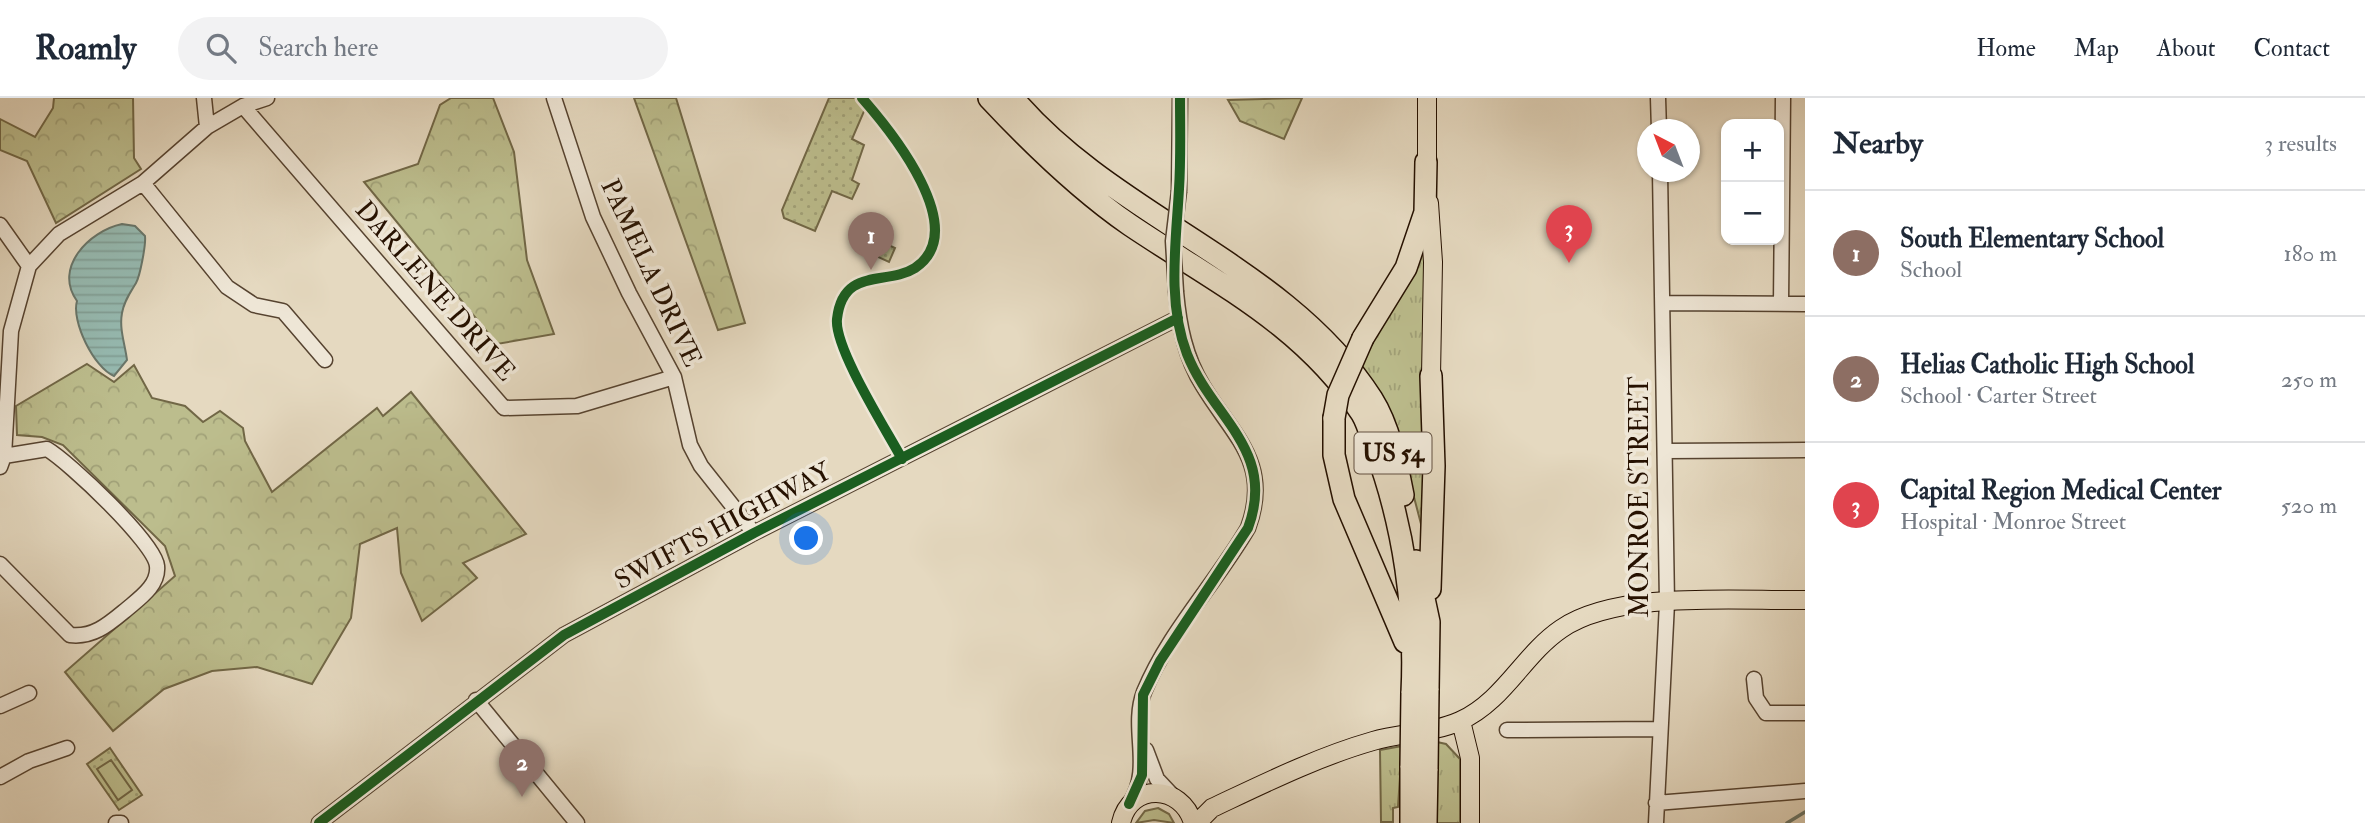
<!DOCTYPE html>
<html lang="en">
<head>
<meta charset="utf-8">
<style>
	:root { --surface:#fff; --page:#f2f2f3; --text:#1f2937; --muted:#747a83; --line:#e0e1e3; --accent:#2563eb }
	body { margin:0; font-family:"IM FELL Double Pica",serif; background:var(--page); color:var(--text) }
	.controls { position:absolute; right:21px; top:21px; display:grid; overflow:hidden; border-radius:14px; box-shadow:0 2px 5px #0004 }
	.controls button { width:63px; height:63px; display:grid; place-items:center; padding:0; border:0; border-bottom:2px solid var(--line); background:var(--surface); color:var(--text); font:35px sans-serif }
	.compass { position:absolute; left:1637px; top:21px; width:63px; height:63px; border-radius:50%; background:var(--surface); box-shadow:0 2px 5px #0004; rotate:318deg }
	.you { position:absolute; left:807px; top:441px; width:24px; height:24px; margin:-18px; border:5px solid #fff; border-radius:50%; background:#1a73e8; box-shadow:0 0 0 10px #1a73e833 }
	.badge { display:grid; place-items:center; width:46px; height:46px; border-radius:50%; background:var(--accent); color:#fff; font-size:23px; font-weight:700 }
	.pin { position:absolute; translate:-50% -58px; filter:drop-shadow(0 2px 4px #0008) }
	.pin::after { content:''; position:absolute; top:37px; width:24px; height:21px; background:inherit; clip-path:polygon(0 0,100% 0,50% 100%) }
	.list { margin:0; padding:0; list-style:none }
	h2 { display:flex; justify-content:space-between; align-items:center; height:91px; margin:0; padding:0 28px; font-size:30px }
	h2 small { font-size:23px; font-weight:400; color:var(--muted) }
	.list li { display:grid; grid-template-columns:46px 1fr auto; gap:21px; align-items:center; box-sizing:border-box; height:126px; padding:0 28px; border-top:2px solid var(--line) }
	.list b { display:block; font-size:26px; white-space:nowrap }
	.list p { margin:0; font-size:23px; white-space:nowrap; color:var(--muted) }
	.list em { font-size:23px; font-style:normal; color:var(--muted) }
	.icon { flex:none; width:38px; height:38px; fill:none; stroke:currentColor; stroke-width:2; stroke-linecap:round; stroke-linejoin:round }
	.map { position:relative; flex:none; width:1805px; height:725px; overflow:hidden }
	header { display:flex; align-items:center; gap:42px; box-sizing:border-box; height:98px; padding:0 35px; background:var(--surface); border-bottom:2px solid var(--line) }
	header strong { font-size:33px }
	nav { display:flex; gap:38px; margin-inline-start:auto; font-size:24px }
	.search { width:490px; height:63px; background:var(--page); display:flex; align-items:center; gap:18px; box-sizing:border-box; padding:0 24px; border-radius:38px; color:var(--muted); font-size:26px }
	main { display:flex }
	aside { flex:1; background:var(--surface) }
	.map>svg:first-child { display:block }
	.grass { fill:url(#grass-tufts); stroke:#716746; stroke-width:2 }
	.forest { fill:url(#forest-crowns); stroke:#716746; stroke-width:2 }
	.park { fill:url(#park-dots); stroke:#716746; stroke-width:2 }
	.pitch { fill:#bcbd8d; stroke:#716746; stroke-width:2 }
	.water { fill:url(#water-rules); stroke:#69766a; stroke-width:2 }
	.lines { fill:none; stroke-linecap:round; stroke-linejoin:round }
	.stream { stroke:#69766a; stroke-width:3.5 }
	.minor-casing { stroke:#564330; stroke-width:17 }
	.major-casing { stroke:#261100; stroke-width:20 }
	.highway-casing { stroke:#261100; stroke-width:24 }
	.minor { stroke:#eee6d6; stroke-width:14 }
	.major { stroke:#e5d9c0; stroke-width:18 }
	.highway { stroke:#e5d9c0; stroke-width:21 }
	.minor-bridge-casing { stroke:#564330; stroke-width:17; stroke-linecap:butt }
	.highway-bridge-casing { stroke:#261100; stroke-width:24; stroke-linecap:butt }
	.minor-bridge { stroke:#eee6d6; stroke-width:14 }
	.highway-bridge { stroke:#e5d9c0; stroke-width:21 }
	.cycleway-casing { stroke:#eee6d6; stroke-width:15 }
	.cycleway { stroke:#1b5e20; stroke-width:10 }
	.labels { text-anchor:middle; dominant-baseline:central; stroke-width:7; stroke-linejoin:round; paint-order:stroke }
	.shield { fill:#eee6d6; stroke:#625140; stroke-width:2 }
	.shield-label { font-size:24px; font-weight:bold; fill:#261100 }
	.street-label { font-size:26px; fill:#261100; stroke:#eee6d6 }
</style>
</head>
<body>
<header>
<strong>Roamly</strong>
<div class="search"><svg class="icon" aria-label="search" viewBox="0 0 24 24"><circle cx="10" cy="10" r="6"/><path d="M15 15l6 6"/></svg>Search here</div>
<nav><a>Home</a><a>Map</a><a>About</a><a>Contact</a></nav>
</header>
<main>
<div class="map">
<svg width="1805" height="725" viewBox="0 0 1805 725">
	<defs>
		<pattern id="grass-tufts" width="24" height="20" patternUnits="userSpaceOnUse" patternTransform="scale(1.75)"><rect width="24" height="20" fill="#bcbd8d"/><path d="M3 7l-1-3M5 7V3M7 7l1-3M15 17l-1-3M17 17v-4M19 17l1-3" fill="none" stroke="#a1a178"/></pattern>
		<pattern id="forest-crowns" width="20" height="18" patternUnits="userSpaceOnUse" patternTransform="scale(1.75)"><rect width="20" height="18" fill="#bcbd8d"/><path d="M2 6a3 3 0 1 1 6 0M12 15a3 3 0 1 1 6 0" fill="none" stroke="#a1a178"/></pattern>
		<pattern id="park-dots" width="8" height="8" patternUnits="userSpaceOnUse" patternTransform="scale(1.75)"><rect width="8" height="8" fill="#bcbd8d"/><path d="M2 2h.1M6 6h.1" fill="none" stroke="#a1a178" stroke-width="1.8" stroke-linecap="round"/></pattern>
		<pattern id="water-rules" width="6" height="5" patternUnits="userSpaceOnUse" patternTransform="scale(1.75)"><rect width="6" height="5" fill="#96bab1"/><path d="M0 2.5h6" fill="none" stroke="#819f96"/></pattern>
	</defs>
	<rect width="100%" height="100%" fill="#e5d9c0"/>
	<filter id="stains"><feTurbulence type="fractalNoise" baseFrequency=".00286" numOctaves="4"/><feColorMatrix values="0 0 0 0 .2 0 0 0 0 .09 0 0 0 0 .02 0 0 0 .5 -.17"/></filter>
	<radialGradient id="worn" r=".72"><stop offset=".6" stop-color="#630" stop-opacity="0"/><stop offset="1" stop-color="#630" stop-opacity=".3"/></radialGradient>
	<path class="grass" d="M 1428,134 L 1426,445 L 1404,361 L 1356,263 Z
		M 1437,644 L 1446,646 L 1460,661 L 1460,725 L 1437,725 L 1434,674 Z
		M 1402,648 L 1398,709 L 1393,710 L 1393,724 L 1381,724 L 1380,652 Z
		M 1158,710 L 1169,716 L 1174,725 L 1154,722 L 1136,725 L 1145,713 Z"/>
	<path class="forest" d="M 54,0 L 133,0 L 134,60 L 141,71 L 56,125 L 27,63 L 0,52 L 0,21 L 35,39 L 53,10 Z
		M 451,0 L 493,0 L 514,54 L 527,162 L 554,236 L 497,246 L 364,84 L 418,66 L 440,7 Z
		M 634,0 L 676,0 L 745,225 L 718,232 Z
		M 1302,0 L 1284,41 L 1240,23 L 1228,2 Z
		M 87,266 L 114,284 L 134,267 L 152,300 L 185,308 L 203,324 L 220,313 L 243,330 L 245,343 L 272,394 L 377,310 L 383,318 L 411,294 L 526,436 L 463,465 L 477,480 L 422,523 L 401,475 L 397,430 L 360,446 L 351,520 L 312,586 L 257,569 L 212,573 L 164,591 L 113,633 L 65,574 L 175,478 L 165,448 L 63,347 L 42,339 L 17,337 L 16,308 Z"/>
	<path class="park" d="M 829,0 L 856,0 L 865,11 L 852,41 L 864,47 L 852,82 L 859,86 L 852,101 L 832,93 L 815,133 L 784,120 L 782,112 Z
		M 867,137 L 895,150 L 889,164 L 861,151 Z
		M 110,650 L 142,697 L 119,712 L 87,666 Z"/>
	<path class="pitch" d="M 111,662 L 132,692 L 118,702 L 97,671 Z"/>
	<path class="water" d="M 122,126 L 135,128 L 145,138 C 146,147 140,178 136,185 C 130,195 124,203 122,215 C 119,231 125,246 127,262 L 114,278 C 94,270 71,223 77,203 C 53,170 89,133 122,126 Z"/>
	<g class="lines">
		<path class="stream" d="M 1787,725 L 1805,714"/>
		<g class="minor-casing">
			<path id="minor" d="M 204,0 L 207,29
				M 554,0 L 593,119 L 629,195 L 674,279 L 690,347 L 701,368 L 754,435
				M 1658,0 L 1659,32
				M 243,8 L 504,310 L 577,308 L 674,279
				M 143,85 L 227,189 L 254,207 L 283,213 L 325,262
				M 1179,93 L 1180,0
				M 0,127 L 29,168
				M 1663,205 L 1805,206
				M 1781,206 L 1783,0
				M 1666,353 L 1805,352
				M 0,369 L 4,358 L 11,233 L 29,168 L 59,136 L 143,85 L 207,29 L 243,8 L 267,0
				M 0,466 L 70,537 C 94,540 110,525 127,511 C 140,500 159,487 157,468 C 155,445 69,364 47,351 L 4,358
				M 1754,581 L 1756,600 L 1766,615 L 1805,615
				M 476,602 L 577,725
				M 0,608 L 29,595
				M 1507,632 L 1660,631
				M 1146,652 L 1157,681 L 1173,698
				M 0,679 L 29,663 L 67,650
				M 1130,705 C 1153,669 1130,631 1144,594 C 1168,535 1216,485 1248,430 C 1272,365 1233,338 1203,288 C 1185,259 1179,227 1176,194
				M 1656,705 L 1805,693
				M 116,725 L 121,725
				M 319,725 L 564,537 L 754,435 L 1178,220
				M 1656,725 L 1667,505 L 1660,74"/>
		</g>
		<g class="major-casing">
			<path id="major" d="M 1427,0 L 1427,77
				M 1429,105 L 1433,164 L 1431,278
				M 1461,623 L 1470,660 L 1470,725
				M 1121,725 C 1130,684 1182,686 1193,725
				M 1197,725 L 1212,710 C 1263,686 1317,659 1373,643 C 1401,635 1433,635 1460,623 C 1504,603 1523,557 1561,531 C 1617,492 1737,503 1805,502"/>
		</g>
		<g class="highway-casing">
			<path id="highway" d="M 989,0 C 1032,46 1078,91 1130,127 C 1216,185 1303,226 1362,316 C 1368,326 1371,339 1375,350 C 1404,427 1416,513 1412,595
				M 1013,0 C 1115,121 1286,166 1372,301 C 1389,328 1397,366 1403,397
				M 1363,240 L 1406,170 L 1425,114 L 1426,64
				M 1334,320 L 1334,357 L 1344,401 L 1405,544
				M 1416,463 L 1429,524 L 1428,592
				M 1430,491 L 1434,368 L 1431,278
				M 1411,668 L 1411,725
				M 1426,725 L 1427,671"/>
		</g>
		<use href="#minor" class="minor"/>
		<use href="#major" class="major"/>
		<use href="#highway" class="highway"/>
		<g class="minor-bridge-casing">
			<path id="minor-bridge" d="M 1176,194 L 1173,143 L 1179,93"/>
		</g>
		<g class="highway-bridge-casing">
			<path id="highway-bridge" d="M 1334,320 L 1338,297 L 1363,240
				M 1411,668 L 1412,595
				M 1427,671 L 1428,592"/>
		</g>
		<use href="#minor-bridge" class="minor-bridge"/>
		<use href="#highway-bridge" class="highway-bridge"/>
		<g class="cycleway-casing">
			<path id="cycleway" d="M 862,0 C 891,33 972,132 915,170 C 887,188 843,168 837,221 C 834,250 887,333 902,361
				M 1129,706 L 1142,677 L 1143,597 L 1160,563 L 1248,430 C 1277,352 1212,320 1187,256 C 1167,204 1176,145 1179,91 C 1181,61 1180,30 1180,0
				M 319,725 L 564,537 L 754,435 L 1178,220"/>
		</g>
		<use href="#cycleway" class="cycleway"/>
	</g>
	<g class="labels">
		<rect class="shield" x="1354.5" y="334.5" width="77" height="41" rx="5"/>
		<g class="shield-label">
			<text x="1393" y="355">US 54</text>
		</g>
		<g class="street-label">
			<text transform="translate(651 175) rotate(65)">PAMELA DRIVE</text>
			<text transform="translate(435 193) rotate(49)">DARLENE DRIVE</text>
			<text transform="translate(1640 399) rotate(-90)">MONROE STREET</text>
			<text transform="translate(723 428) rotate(-28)">SWIFTS HIGHWAY</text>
		</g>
	</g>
	<rect width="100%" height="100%" filter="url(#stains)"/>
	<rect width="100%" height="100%" fill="url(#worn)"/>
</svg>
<div class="controls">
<button>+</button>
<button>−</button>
</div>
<svg class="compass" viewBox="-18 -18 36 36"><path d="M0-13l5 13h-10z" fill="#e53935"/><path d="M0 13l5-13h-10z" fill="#747a83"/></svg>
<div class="you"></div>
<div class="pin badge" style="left:871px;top:172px;background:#8d6e63">1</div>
<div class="pin badge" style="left:522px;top:699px;background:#8d6e63">2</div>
<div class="pin badge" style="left:1569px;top:165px;background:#e0444e">3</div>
</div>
<aside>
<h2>Nearby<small>3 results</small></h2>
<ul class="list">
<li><span class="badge" style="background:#8d6e63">1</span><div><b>South Elementary School</b><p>School</p></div><em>180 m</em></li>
<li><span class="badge" style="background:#8d6e63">2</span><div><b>Helias Catholic High School</b><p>School · Carter Street</p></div><em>250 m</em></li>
<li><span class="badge" style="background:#e0444e">3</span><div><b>Capital Region Medical Center</b><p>Hospital · Monroe Street</p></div><em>520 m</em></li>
</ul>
</aside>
</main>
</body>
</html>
